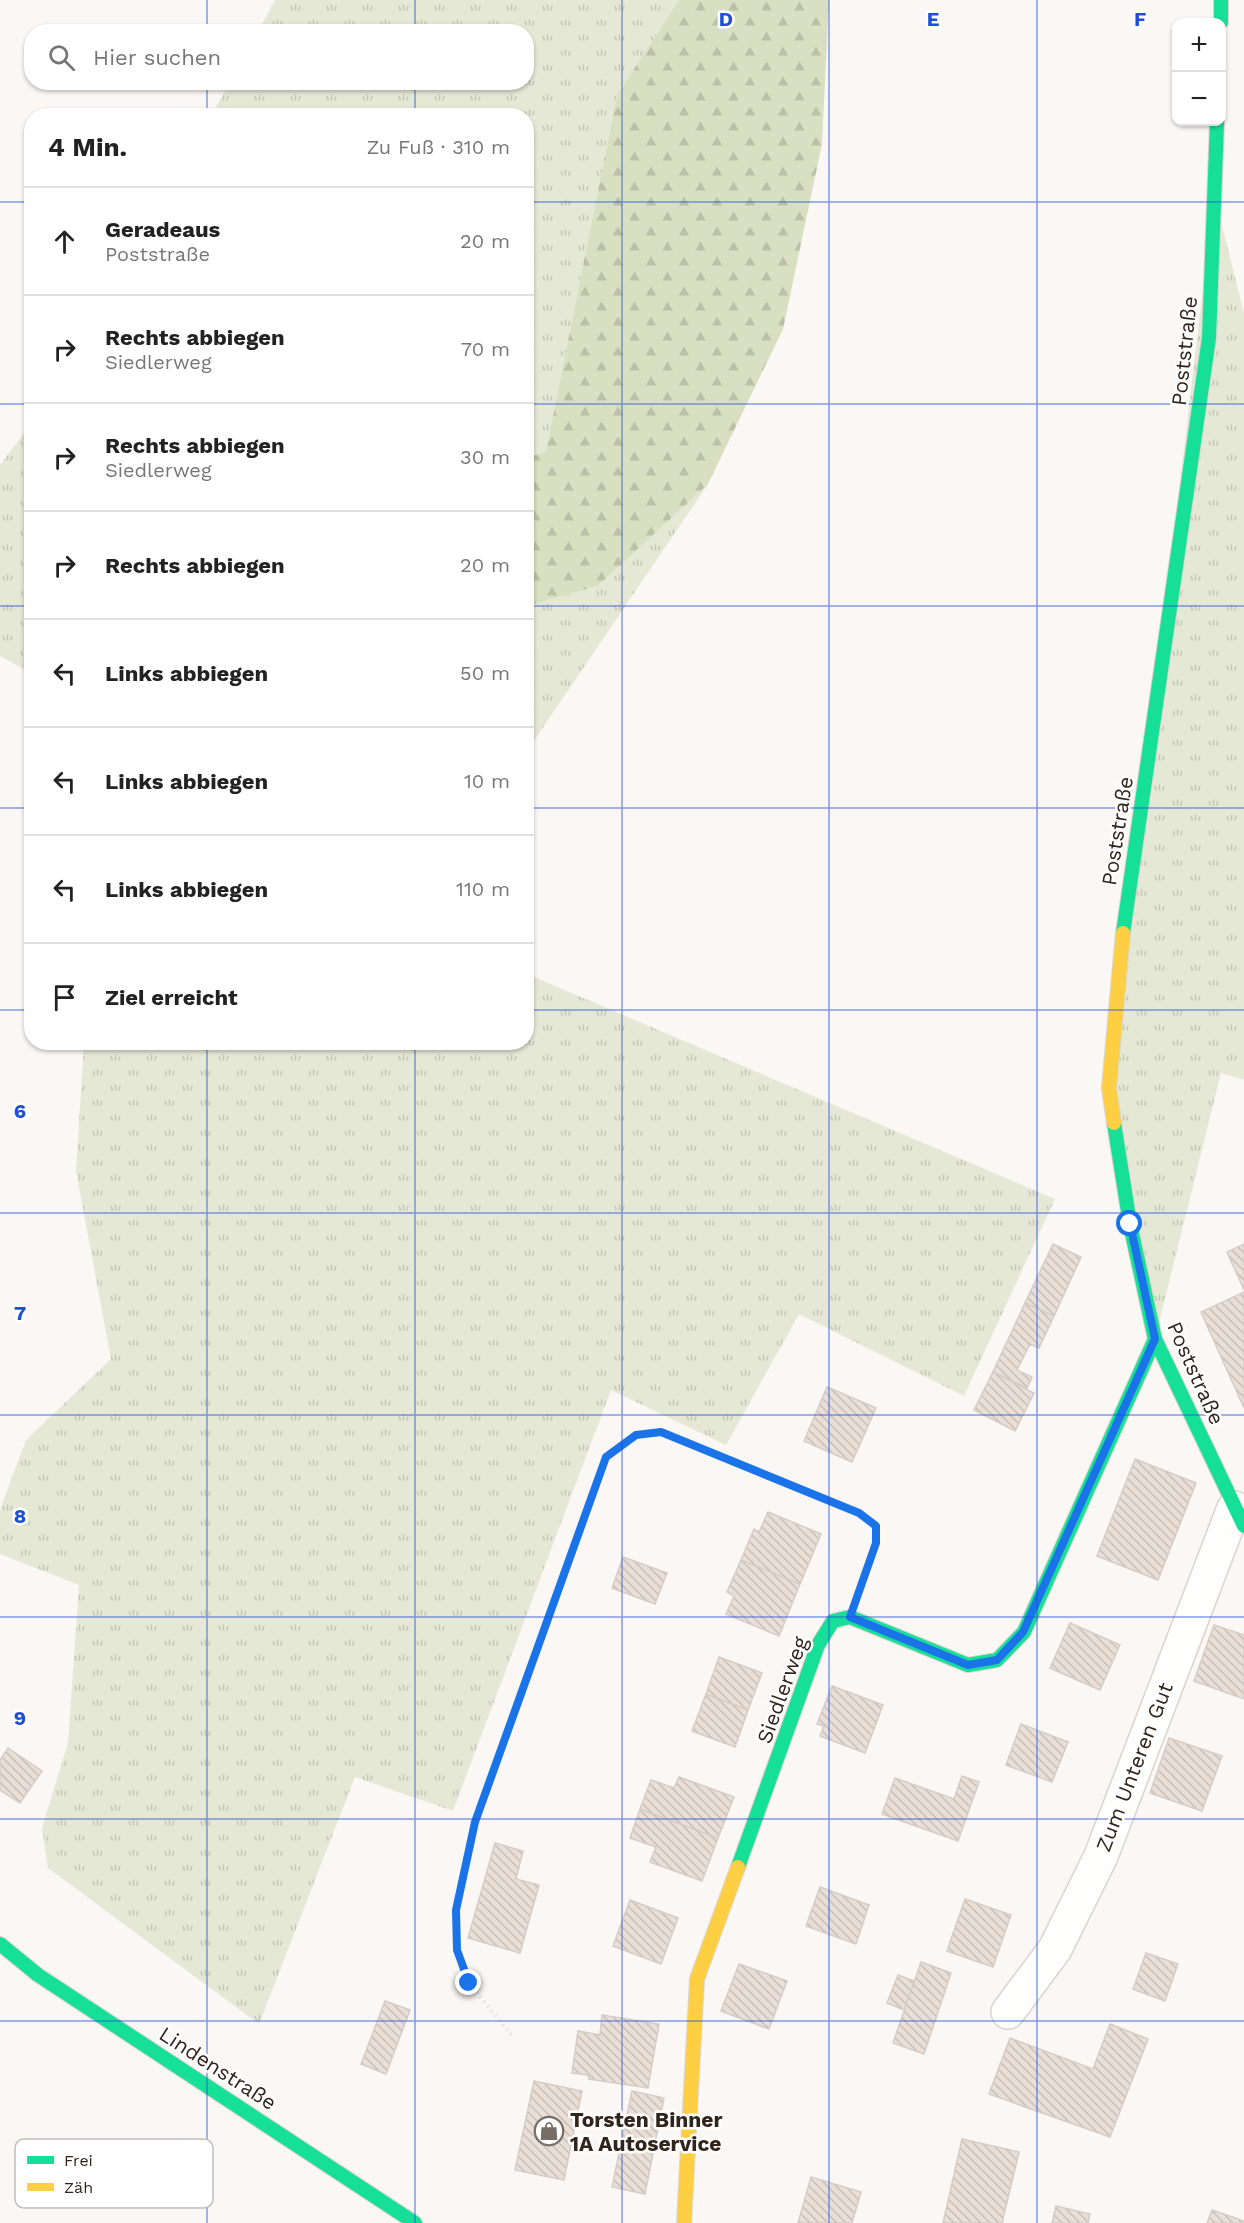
<!DOCTYPE html>
<html lang="de">
<head>
<meta charset="utf-8">
<style>
	:root { --surface:#fff; --page:#f2f2f2; --text:#222; --muted:#767676; --line:#e0e0e0 }
	body { margin:0; font-family:"Work Sans",sans-serif; background:var(--page); color:var(--text) }
	.controls { position:absolute; right:18px; top:18px; display:grid; overflow:hidden; border-radius:12px; box-shadow:0 2px 4px #0004 }
	.controls button { width:54px; height:54px; display:grid; place-items:center; padding:0; border:0; border-bottom:2px solid var(--line); background:var(--surface); color:var(--text); font:30px sans-serif }
	.stop { position:absolute; width:18px; height:18px; margin:-14px; border:4px solid #1a73e8; border-radius:50%; background:#fff }
	.stop.end { background:#1a73e8; border-color:#fff; box-shadow:0 2px 6px #0008 }
	.list { margin:0; padding:0; list-style:none }
	h2 { display:flex; justify-content:space-between; align-items:center; height:78px; margin:0; padding:0 24px; font-size:26px }
	h2 small { font-size:20px; font-weight:400; color:var(--muted) }
	.list li { display:grid; grid-template-columns:39px 1fr auto; gap:18px; align-items:center; box-sizing:border-box; height:108px; padding:0 24px; border-top:2px solid var(--line) }
	.list b { display:block; font-size:22px; white-space:nowrap }
	.list p { margin:0; font-size:20px; white-space:nowrap; color:var(--muted) }
	.list em { font-size:20px; font-style:normal; color:var(--muted) }
	.icon { flex:none; width:33px; height:33px; fill:none; stroke:currentColor; stroke-width:2; stroke-linecap:round; stroke-linejoin:round }
	.map { position:relative; flex:none; width:1244px; height:2223px; overflow:hidden }
	.search { position:absolute; background:var(--surface); box-shadow:0 2px 4px #0004; left:24px; top:24px; width:510px; height:66px; display:flex; align-items:center; gap:15px; box-sizing:border-box; padding:0 21px; border-radius:24px; color:var(--muted); font-size:22px }
	.panel { position:absolute; background:var(--surface); box-shadow:0 2px 4px #0004; left:24px; top:108px; width:510px; height:942px; border-radius:24px }
	.map>svg:first-child { display:block }
	.grass { fill:url(#grass-tufts) }
	.forest { fill:url(#forest-firs) }
	.building { fill:url(#building-back-hatch); stroke:#d4cdc7; stroke-width:1.5 }
	.lines { fill:none; stroke-linecap:round; stroke-linejoin:round }
	.street-casing { stroke:#dbd4cd; stroke-width:36 }
	.fast-casing { stroke:#dbd4cd; stroke-width:16 }
	.slow-casing { stroke:#dbd4cd; stroke-width:16 }
	.path { stroke:#e2e1e0; stroke-width:4; stroke-dasharray:1.5 4.5; stroke-linecap:butt }
	.street { stroke:#fefefd; stroke-width:33 }
	.fast { stroke:#16e098; stroke-width:14 }
	.slow { stroke:#ffcf43; stroke-width:14 }
	.route { stroke:#1a73e8; stroke-width:8 }
	.grid { fill:none; stroke:#1d4ed8; stroke-width:1.5; stroke-opacity:0.55 }
	.labels { text-anchor:middle; dominant-baseline:central; stroke-width:5; stroke-linejoin:round; paint-order:stroke }
	.street-label { font-size:21px; fill:#31251b; stroke:#fff }
	.poi-label { font-size:21px; font-weight:bold; fill:#31251b; stroke:#fff; text-anchor:start }
	.key { fill:#fff; stroke:#c1bebb; stroke-width:1.5 }
	.key-label { font-size:16px; fill:#31251b }
	.grid-label { font-size:20px; text-anchor:middle; font-weight:bold; fill:#1d4ed8; stroke:#fff; stroke-width:5; stroke-linejoin:round; paint-order:stroke }
</style>
</head>
<body>
<div class="map">
<svg width="1244" height="2223" viewBox="0 0 1244 2223">
	<defs>
		<pattern id="grass-tufts" width="24" height="20" patternUnits="userSpaceOnUse" patternTransform="scale(1.5)"><rect width="24" height="20" fill="#e5e8d5"/><path d="M3 7l-1-3M5 7V3M7 7l1-3M15 17l-1-3M17 17v-4M19 17l1-3" fill="none" stroke="#c5c7b6"/></pattern>
		<pattern id="forest-firs" width="22" height="20" patternUnits="userSpaceOnUse" patternTransform="scale(1.5)"><rect width="22" height="20" fill="#d9e0c2"/><path d="M5 1l3.5 6h-7zM16 11l3.5 6h-7z" fill="#bbc0a6"/></pattern>
		<pattern id="building-back-hatch" width="6" height="6" patternUnits="userSpaceOnUse" patternTransform="scale(1.5)"><rect width="6" height="6" fill="#eadfd7"/><path d="M-1 5l2 2M0 0l6 6M5-1l2 2" fill="none" stroke="#c9bfb8"/></pattern>
	</defs>
	<rect width="100%" height="100%" fill="#faf7f4"/>
	<path class="grass" d="M 275,0 L 679,0 L 617,95 L 546,451 L 527,458 L 526,116 L 211,116 L 230,83 L 526,82 L 526,32 L 258,31 Z
		M 1214,194 L 1244,313 L 1244,1080 L 1221,1073 L 1155,1339 L 1109,1088 Z
		M 31,424 L 31,673 L 0,656 L 0,465 Z
		M 708,484 L 527,751 L 527,606 L 598,586 Z
		M 527,974 L 1055,1199 L 964,1396 L 799,1314 L 726,1445 L 611,1390 L 453,1811 L 355,1777 L 259,2024 L 48,1868 L 42,1828 L 68,1743 L 79,1585 L 0,1554 L 0,1510 L 26,1440 L 111,1359 L 76,1171 L 84,1043 L 526,1042 Z"/>
	<path class="forest" d="M 679,0 L 829,0 L 822,144 L 783,329 L 708,484 L 598,586 L 527,606 L 527,458 L 546,451 L 617,95 Z"/>
	<path class="building" d="M 1053,1244 L 1081,1257 L 1054,1316 L 1025,1303 Z
		M 1244,1244 L 1244,1290 L 1227,1252 Z
		M 1244,1292 L 1244,1408 L 1201,1312 Z
		M 1025,1303 L 1054,1316 L 1039,1348 L 1030,1344 L 1017,1370 L 1032,1377 L 1027,1388 L 993,1372 Z
		M 993,1372 L 1034,1393 L 1015,1431 L 974,1410 Z
		M 827,1387 L 876,1408 L 852,1462 L 804,1441 Z
		M 1135,1459 L 1196,1483 L 1158,1580 L 1097,1556 Z
		M 768,1512 L 821,1534 L 800,1584 L 741,1560 L 754,1529 L 759,1532 Z
		M 623,1557 L 667,1573 L 655,1604 L 612,1588 Z
		M 741,1560 L 800,1584 L 779,1636 L 726,1614 L 734,1596 L 727,1592 Z
		M 1070,1623 L 1120,1645 L 1100,1690 L 1050,1668 Z
		M 1214,1625 L 1244,1635 L 1244,1699 L 1194,1681 Z
		M 719,1657 L 762,1673 L 748,1710 L 706,1694 Z
		M 832,1686 L 883,1705 L 865,1753 L 820,1736 L 824,1726 L 817,1724 Z
		M 706,1694 L 748,1710 L 735,1747 L 692,1731 Z
		M 1021,1724 L 1068,1742 L 1052,1782 L 1006,1765 Z
		M 1169,1738 L 1222,1756 L 1202,1811 L 1150,1793 Z
		M 8,1748 L 42,1771 L 20,1803 L 0,1790 L 0,1760 Z
		M 962,1776 L 979,1782 L 958,1841 L 882,1814 L 895,1778 L 954,1799 Z
		M 679,1777 L 734,1797 L 718,1838 L 640,1809 L 651,1780 L 674,1788 Z
		M 640,1809 L 718,1838 L 702,1881 L 650,1862 L 656,1847 L 630,1838 Z
		M 495,1843 L 523,1851 L 516,1879 L 539,1885 L 520,1953 L 468,1938 Z
		M 820,1887 L 869,1905 L 856,1944 L 806,1926 Z
		M 965,1899 L 1011,1915 L 993,1967 L 947,1951 Z
		M 630,1900 L 678,1918 L 661,1964 L 613,1946 Z
		M 1146,1953 L 1178,1964 L 1165,2001 L 1133,1989 Z
		M 921,1962 L 951,1973 L 924,2054 L 893,2043 Z
		M 739,1964 L 787,1981 L 769,2029 L 721,2011 Z
		M 898,1975 L 914,1981 L 904,2010 L 887,2003 Z
		M 385,2001 L 410,2010 L 386,2074 L 361,2064 Z
		M 602,2015 L 659,2024 L 648,2088 L 589,2079 L 588,2075 L 572,2073 L 578,2031 L 600,2035 Z
		M 1110,2024 L 1148,2039 L 1110,2137 L 989,2094 L 1010,2038 L 1093,2069 Z
		M 534,2081 L 582,2091 L 564,2180 L 515,2170 Z
		M 632,2091 L 664,2098 L 645,2194 L 612,2187 Z
		M 962,2139 L 1019,2152 L 1002,2223 L 943,2223 Z
		M 811,2177 L 861,2192 L 852,2223 L 798,2223 Z
		M 1056,2206 L 1090,2214 L 1088,2223 L 1052,2223 Z
		M 1212,2210 L 1244,2221 L 1244,2223 L 1207,2223 Z"/>
	<g class="lines">
		<g class="street-casing">
			<path id="street" d="M 1008,2012 L 1055,1949 L 1101,1856 L 1234,1508"/>
		</g>
		<g class="fast-casing">
			<path id="fast" d="M 1221,0 L 1221,22
				M 1123,933 L 1209,338 L 1217,122
				M 1114,1123 L 1130,1224 L 1155,1339 L 1244,1526
				M 738,1867 L 818,1645 L 833,1621 L 850,1617 L 968,1665 L 997,1660 L 1024,1632 L 1155,1339
				M 0,1944 L 38,1975 L 415,2223"/>
		</g>
		<g class="slow-casing">
			<path id="slow" d="M 1114,1123 L 1109,1088 L 1123,933
				M 684,2223 L 697,1979 L 738,1867"/>
		</g>
		<path class="path" d="M 511,2035 L 469,1983 L 457,1950 L 456,1910 L 475,1822 L 606,1457 L 636,1435 L 661,1432 L 859,1513 L 876,1526 L 876,1543 L 861,1585"/>
		<use href="#street" class="street"/>
		<use href="#fast" class="fast"/>
		<use href="#slow" class="slow"/>
	</g>
	<g class="lines">
		<path class="route" d="M 469,1983 L 457,1950 L 456,1910 L 475,1822 L 606,1457 L 636,1435 L 661,1432 L 859,1513 L 876,1526 L 876,1543 L 850,1617 L 968,1665 L 997,1660 L 1023,1632 L 1155,1339 L 1130,1224"/>
	</g>
	<path class="grid" d="M 207,0 L 207,32M 415,0 L 415,32M 622,0 L 622,2223M 829,0 L 829,2223M 1037,0 L 1037,2223M 207,82 L 207,116M 415,82 L 415,116M 0,202 L 32,202M 526,202 L 1244,202M 0,404 L 32,404M 526,404 L 1244,404M 0,606 L 32,606M 526,606 L 1244,606M 0,808 L 32,808M 526,808 L 1244,808M 0,1010 L 32,1010M 526,1010 L 1244,1010M 207,1042 L 207,2223M 415,1042 L 415,2223M 0,1213 L 1244,1213M 0,1415 L 1244,1415M 0,1617 L 1244,1617M 0,1819 L 1244,1819M 0,2021 L 1244,2021"/>
	<defs>
		<g id="shop-ring" transform="scale(1.5)"><circle r="9.5" fill="#fff" stroke="#776e67" stroke-width="1.5"/><path d="M-5-2.5h2.3a2.7 3.5 0 0 1 5.4 0H5L5.5 6h-11ZM-1.5-2.5h3a1.5 2.3 0 0 0-3 0Z" fill="#776e67"/></g>
	</defs>
	<g fill-rule="evenodd">
		<use href="#shop-ring" x="549" y="2131"/>
	</g>
	<g class="labels">
		<g class="street-label">
			<text transform="translate(1184 351) rotate(-84)">Poststraße</text>
			<text transform="translate(1117 831) rotate(-81)">Poststraße</text>
			<text transform="translate(1196 1373) rotate(66)">Poststraße</text>
			<text transform="translate(782 1690) rotate(-70)">Siedlerweg</text>
			<text transform="translate(1134 1767) rotate(-69)">Zum Unteren Gut</text>
			<text transform="translate(218 2068) rotate(33)">Lindenstraße</text>
		</g>
		<g class="poi-label">
			<text x="570" y="2119">Torsten Binner<tspan x="570" dy="24">1A Autoservice</tspan></text>
		</g>
	</g>
	<rect x="15" y="2139" width="198" height="69" rx="9" class="key"/>
	<rect x="27" y="2156" width="27" height="8" fill="#16e098"/>
	<rect x="27" y="2183" width="27" height="8" fill="#ffcf43"/>
	<g class="key-label">
		<text x="64" y="2166">Frei</text>
		<text x="64" y="2193">Zäh</text>
	</g>
	<g class="grid-label">
		<text x="726" y="26">D</text>
		<text x="933" y="26">E</text>
		<text x="1140" y="26">F</text>
		<text x="20" y="1118">6</text>
		<text x="20" y="1320">7</text>
		<text x="20" y="1523">8</text>
		<text x="20" y="1725">9</text>
	</g>
</svg>
<div class="controls">
<button>+</button>
<button>−</button>
</div>
<div class="stop" style="left:1130px;top:1224px"></div>
<div class="stop end" style="left:469px;top:1983px"></div>
<div class="search"><svg class="icon" aria-label="search" viewBox="0 0 24 24"><circle cx="10" cy="10" r="6"/><path d="M15 15l6 6"/></svg>Hier suchen</div>
<section class="panel">
<h2>4 Min.<small>Zu Fuß · 310 m</small></h2>
<ul class="list">
<li><svg class="icon" aria-label="ahead" viewBox="0 0 24 24"><path d="M12 20V5M6 11l6-6 6 6"/></svg><div><b>Geradeaus</b><p>Poststraße</p></div><em>20 m</em></li>
<li><svg class="icon" aria-label="right" viewBox="0 0 24 24"><path d="M7 20v-9h11M14 6l5 5-5 5"/></svg><div><b>Rechts abbiegen</b><p>Siedlerweg</p></div><em>70 m</em></li>
<li><svg class="icon" aria-label="right" viewBox="0 0 24 24"><path d="M7 20v-9h11M14 6l5 5-5 5"/></svg><div><b>Rechts abbiegen</b><p>Siedlerweg</p></div><em>30 m</em></li>
<li><svg class="icon" aria-label="right" viewBox="0 0 24 24"><path d="M7 20v-9h11M14 6l5 5-5 5"/></svg><div><b>Rechts abbiegen</b></div><em>20 m</em></li>
<li><svg class="icon" aria-label="left" viewBox="0 0 24 24"><path d="M17 20v-9H6M10 6l-5 5 5 5"/></svg><div><b>Links abbiegen</b></div><em>50 m</em></li>
<li><svg class="icon" aria-label="left" viewBox="0 0 24 24"><path d="M17 20v-9H6M10 6l-5 5 5 5"/></svg><div><b>Links abbiegen</b></div><em>10 m</em></li>
<li><svg class="icon" aria-label="left" viewBox="0 0 24 24"><path d="M17 20v-9H6M10 6l-5 5 5 5"/></svg><div><b>Links abbiegen</b></div><em>110 m</em></li>
<li><svg class="icon" aria-label="arrive" viewBox="0 0 24 24"><path d="M6 21V4h12l-3 4 3 4H6"/></svg><div><b>Ziel erreicht</b></div></li>
</ul>
</section>
</div>
</body>
</html>
